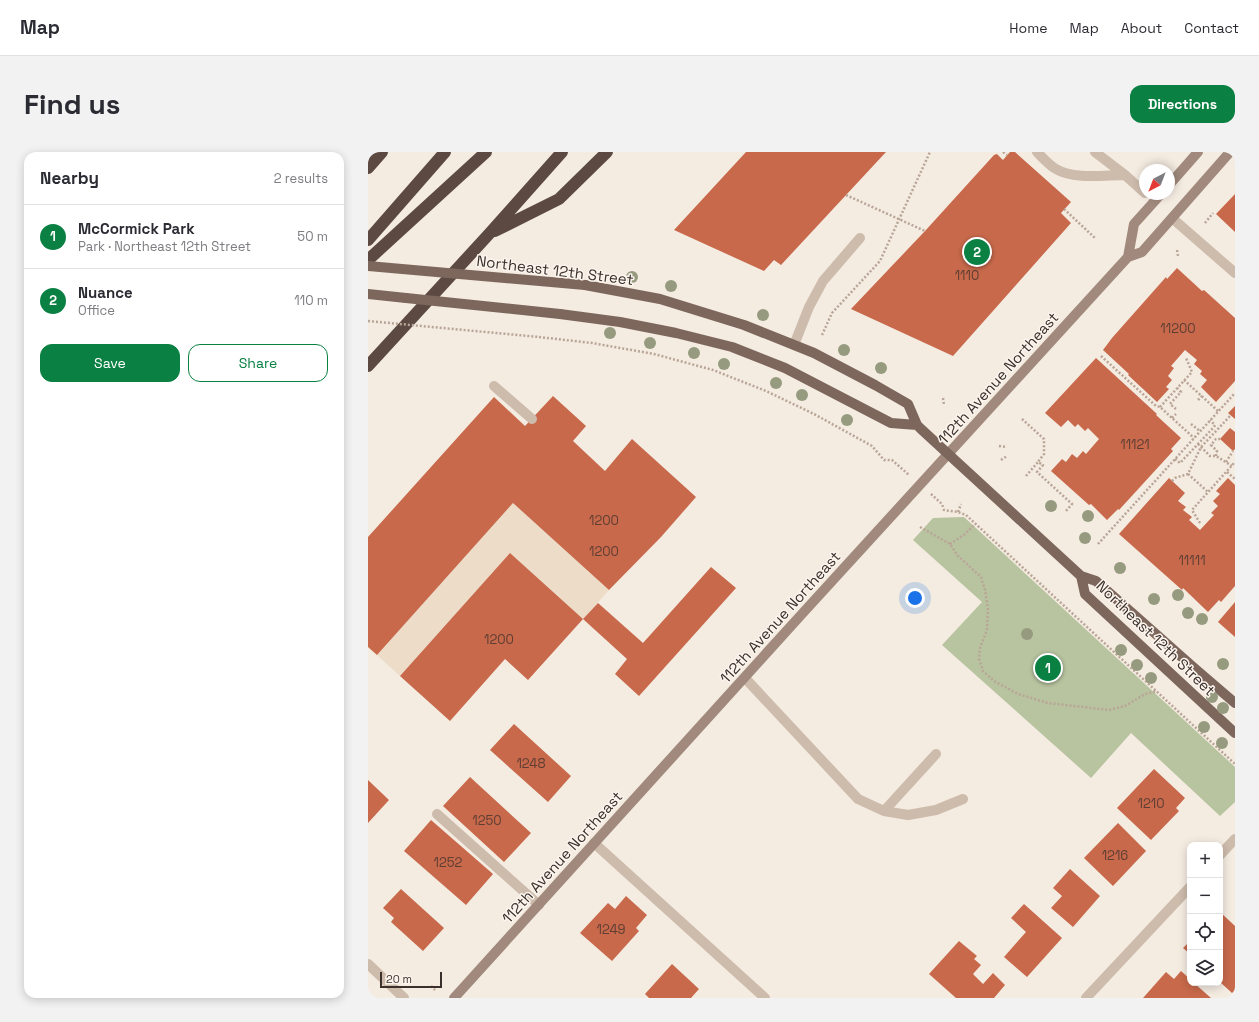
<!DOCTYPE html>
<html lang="en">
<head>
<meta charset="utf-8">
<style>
	:root { --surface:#fff; --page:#f2f2f3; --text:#2b2b33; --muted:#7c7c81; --line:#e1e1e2; --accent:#0b8043 }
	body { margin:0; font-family:"Space Grotesk",sans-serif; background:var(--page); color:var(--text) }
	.controls { position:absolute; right:12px; bottom:12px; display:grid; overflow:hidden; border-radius:8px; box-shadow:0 2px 10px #0003 }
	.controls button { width:36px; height:36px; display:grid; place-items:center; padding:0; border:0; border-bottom:1px solid var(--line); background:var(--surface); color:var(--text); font:20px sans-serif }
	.compass { position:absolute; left:771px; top:12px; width:36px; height:36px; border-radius:50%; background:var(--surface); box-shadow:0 2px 10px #0003; rotate:222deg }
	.scale { position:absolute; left:12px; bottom:10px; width:62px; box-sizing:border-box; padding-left:4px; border:2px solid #3b302b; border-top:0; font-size:11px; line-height:14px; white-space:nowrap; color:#3b302b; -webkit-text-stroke:3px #fbf5ee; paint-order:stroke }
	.you { position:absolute; left:547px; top:446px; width:14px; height:14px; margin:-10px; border:3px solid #fff; border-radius:50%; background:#1a73e8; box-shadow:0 0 0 6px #1a73e833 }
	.badge { display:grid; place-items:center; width:26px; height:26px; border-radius:50%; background:var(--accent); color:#fff; font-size:13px; font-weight:700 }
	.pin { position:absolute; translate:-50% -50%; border:2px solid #fff; box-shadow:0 1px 4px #0006 }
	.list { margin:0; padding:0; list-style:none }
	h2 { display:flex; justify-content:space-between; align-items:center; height:52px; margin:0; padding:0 16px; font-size:17px }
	h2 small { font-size:13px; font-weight:400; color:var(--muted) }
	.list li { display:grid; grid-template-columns:26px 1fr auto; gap:12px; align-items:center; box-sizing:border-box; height:64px; padding:0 16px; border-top:1px solid var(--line) }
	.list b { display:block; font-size:15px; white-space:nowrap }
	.list p { margin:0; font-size:13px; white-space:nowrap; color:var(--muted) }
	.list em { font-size:13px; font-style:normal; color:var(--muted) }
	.actions { display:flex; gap:8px; padding:12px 16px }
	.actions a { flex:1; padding:9px 0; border:1px solid var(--accent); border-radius:12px; text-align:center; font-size:14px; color:var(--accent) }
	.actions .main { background:var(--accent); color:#fff }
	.icon { flex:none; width:22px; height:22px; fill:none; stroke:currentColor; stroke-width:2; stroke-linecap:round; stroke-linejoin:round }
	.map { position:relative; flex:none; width:867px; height:846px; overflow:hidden; border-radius:12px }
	header { display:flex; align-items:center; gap:24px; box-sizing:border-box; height:56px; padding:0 20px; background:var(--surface); border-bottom:1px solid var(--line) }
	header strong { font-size:19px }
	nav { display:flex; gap:22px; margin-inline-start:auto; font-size:14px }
	.intro { display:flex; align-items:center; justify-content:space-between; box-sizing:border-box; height:96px; padding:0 24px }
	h1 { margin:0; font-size:28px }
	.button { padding:10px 18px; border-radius:12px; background:var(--accent); color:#fff; font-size:14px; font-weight:700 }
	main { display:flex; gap:24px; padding:0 24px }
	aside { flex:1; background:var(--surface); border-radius:12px; box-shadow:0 2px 10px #0003 }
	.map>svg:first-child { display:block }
	.green { fill:#b8c4a0 }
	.plaza { fill:#ecdcc8 }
	.building { fill:#c8694b }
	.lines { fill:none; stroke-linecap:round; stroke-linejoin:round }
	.path { stroke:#b9a596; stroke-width:2.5; stroke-dasharray:2 2; stroke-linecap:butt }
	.lane { stroke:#cdbbac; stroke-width:10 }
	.street { stroke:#cdbbac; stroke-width:10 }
	.secondary { stroke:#a18a7d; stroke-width:10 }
	.primary { stroke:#7d675c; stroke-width:10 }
	.highway { stroke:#5c4a42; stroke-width:12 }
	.path-bridge { stroke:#b9a596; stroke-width:2.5; stroke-dasharray:2 2; stroke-linecap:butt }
	.primary-bridge { stroke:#7d675c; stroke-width:10 }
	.tree { fill:#969b7f }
	.labels { text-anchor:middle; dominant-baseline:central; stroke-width:3; stroke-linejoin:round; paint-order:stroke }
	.number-label { font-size:13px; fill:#5e3e33 }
	.street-label { font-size:15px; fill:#3b302b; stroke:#fbf5ee }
</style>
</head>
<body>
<header>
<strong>Map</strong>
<nav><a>Home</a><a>Map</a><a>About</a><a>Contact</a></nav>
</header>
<div class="intro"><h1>Find us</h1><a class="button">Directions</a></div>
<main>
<aside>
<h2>Nearby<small>2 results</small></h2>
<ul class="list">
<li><span class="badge">1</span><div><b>McCormick Park</b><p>Park · Northeast 12th Street</p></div><em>50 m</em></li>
<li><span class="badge">2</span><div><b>Nuance</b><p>Office</p></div><em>110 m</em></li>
</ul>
<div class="actions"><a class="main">Save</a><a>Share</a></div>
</aside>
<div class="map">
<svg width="867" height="846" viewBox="0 0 867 846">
	<rect width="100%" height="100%" fill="#f4ebe1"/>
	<path class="green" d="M 596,365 L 867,615 L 867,650 L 852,664 L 763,581 L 723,626 L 574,493 L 614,450 L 545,388 L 565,366 Z"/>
	<path class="plaza" d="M 145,351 L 241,438 L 215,467 L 142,401 L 32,524 L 9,503 Z"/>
	<path class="building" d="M 378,0 L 518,0 L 413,113 L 406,108 L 396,119 L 306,78 Z
		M 642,0 L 647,0 L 703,50 L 693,61 L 703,71 L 585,204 L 483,157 L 557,79 L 626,3 L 629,2 L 635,8 Z
		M 867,42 L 867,80 L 848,62 Z
		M 809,116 L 834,139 L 836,138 L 867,166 L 867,229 L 848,250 L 833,235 L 839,228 L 832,222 L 834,219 L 826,212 L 829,208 L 817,198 L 803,214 L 806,216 L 800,224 L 804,228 L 798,235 L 801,237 L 789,250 L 760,223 L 761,222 L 735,198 L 744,186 L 798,125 L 799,127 Z
		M 728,206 L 789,262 L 788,263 L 813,286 L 803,297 L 805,299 L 751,358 L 750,357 L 739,368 L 723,352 L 721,353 L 683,319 L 694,307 L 698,310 L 704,302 L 709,306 L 715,299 L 718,302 L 731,287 L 720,276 L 717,279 L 710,272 L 707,275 L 700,268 L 693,275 L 677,261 Z
		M 185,244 L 218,274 L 205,289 L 237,319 L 264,287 L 328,345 L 293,385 L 241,438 L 145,351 L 9,503 L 0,495 L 0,385 L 126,245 L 157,274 Z
		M 867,254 L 867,267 L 860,261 Z
		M 862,276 L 867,280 L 867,297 L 865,299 L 852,287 Z
		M 801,326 L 817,341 L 810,349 L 818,355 L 815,358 L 824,365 L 821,368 L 832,378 L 846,363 L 843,361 L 850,354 L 845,349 L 852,342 L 848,339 L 860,326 L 867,333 L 867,434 L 853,450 L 851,448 L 840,460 L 815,436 L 814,438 L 751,382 Z
		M 142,401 L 215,467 L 160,528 L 137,507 L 82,569 L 32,524 Z
		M 343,415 L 368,436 L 271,544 L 247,522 L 259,507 L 215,467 L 230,451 L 275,491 Z
		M 867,450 L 867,485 L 850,470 Z
		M 146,572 L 203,624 L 180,650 L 122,598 Z
		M 786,617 L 817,646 L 808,656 L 811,659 L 783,688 L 749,656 Z
		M 102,625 L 163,681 L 136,710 L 75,654 Z
		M 0,628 L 21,648 L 0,671 Z
		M 63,668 L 125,722 L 98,753 L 36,699 Z
		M 750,671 L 778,699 L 745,734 L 716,706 Z
		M 702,717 L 732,744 L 705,775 L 683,756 L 694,744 L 685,736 Z
		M 33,737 L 76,776 L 55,799 L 23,770 L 26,766 L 15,756 Z
		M 258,744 L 279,763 L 268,776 L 271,779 L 244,809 L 212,781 L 240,751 L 247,757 Z
		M 656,752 L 694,786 L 659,825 L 636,805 L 658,780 L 643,766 Z
		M 852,760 L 867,774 L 867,838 L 864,841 L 852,830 Z
		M 591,789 L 609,804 L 606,807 L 613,813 L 605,822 L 615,832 L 625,821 L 637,833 L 626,846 L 588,846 L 561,822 Z
		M 822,789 L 822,802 L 815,796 Z
		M 304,812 L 331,837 L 323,846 L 281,846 L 277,842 Z
		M 813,819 L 822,827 L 822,831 L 826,831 L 843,846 L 775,846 L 798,820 L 806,827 Z"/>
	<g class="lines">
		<path class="path" d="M 635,0 L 639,3
			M 478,43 L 557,79
			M 696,57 L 727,86
			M 837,71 L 845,61
			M 809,98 L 810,104
			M 454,183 L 464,161 L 512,109 L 562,0
			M 171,185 L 224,191 L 286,202 L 345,218 L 398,239 L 446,262 L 504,294 L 516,308 L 524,308 L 541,323
			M 733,204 L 788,254 L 792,255 L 826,286
			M 816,228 L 850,259
			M 575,246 L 576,253
			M 830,248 L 834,244
			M 792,255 L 824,220 L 818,206
			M 808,257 L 802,252 L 813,240 L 809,236
			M 804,266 L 808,262
			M 654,267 L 676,287 L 676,302 L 670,310
			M 823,272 L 832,279
			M 830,292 L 842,304 L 848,304 L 864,314
			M 631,294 L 639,295
			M 848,304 L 848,300 L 849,299 L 843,293 L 848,287 L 852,287
			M 807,307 L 812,311 L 846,275 L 847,273 L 842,268
			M 633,308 L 639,304
			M 858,310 L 865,299
			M 859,320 L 867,327
			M 820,322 L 840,340
			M 658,324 L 670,310 L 675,313 L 669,320 L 704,352 L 697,360
			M 804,329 L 807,326 L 820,322 L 833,295 L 863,263
			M 563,342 L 574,352 L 576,358 L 590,360 L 598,363 L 867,612
			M 590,360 L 593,352
			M 832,371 L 824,358 L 867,310
			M 552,375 L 582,392 L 590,404 L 613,425 L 617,438 L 620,456 L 619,478 L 612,496 L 611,507 L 615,519 L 626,529 L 650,542 L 680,551 L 741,558 L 757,554 L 777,542 L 786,540 L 787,538
			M 582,392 L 597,382 L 607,372
			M 730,392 L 867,241
			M 63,834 L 67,838"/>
		<path class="lane" d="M 669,0 C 675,6 681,13 688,17 C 706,28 737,23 757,23
			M 727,0 L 757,23 L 777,41
			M 426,193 L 441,155 L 455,129 L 492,86
			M 126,234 L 164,267
			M 377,526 L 490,647 L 516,659 L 540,663 L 568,658 L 595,647
			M 516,659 L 568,602
			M 226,691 L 397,846
			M 0,812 L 36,846"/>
		<path class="street" d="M 804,66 L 867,121
			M 69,662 L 171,753
			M 852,703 L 867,687
			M 718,846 L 822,735"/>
		<path class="secondary" d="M 801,33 L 830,0
			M 760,105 L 766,72 L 793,42
			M 86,846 L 433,463 L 760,105 L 774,100 L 862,0"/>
		<path class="primary" d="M 217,133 L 292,147 L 376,173 L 446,201 L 507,233 L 540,252 L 549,273 L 553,277 L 713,424 L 728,429 L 825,515 L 867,551
			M 0,142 L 38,146
			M 192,162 L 252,170 L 308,181 L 364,195 L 417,216 L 523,271 L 549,273
			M 713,424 L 717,442 L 867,581"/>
		<path class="highway" d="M 0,16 L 14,0
			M 127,79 L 191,47 L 239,0
			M 0,88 L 77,0
			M 0,108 L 118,0
			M 0,214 L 121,82 L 194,0"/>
		<path class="path-bridge" d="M 0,169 L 171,185"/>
		<path class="primary-bridge" d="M 0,114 L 217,133
			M 38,146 L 192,162"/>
	</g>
	<g class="tree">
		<circle cx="264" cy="125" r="6"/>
		<circle cx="303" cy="134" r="6"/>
		<circle cx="395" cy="163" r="6"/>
		<circle cx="242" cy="181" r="6"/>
		<circle cx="282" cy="191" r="6"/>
		<circle cx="476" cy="198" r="6"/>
		<circle cx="326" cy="201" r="6"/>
		<circle cx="356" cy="212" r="6"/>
		<circle cx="513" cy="216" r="6"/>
		<circle cx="408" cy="231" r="6"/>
		<circle cx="434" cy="243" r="6"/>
		<circle cx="479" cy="268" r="6"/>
		<circle cx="683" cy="354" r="6"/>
		<circle cx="720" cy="364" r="6"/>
		<circle cx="717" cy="386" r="6"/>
		<circle cx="752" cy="416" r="6"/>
		<circle cx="810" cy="443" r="6"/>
		<circle cx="786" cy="447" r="6"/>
		<circle cx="820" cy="461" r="6"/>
		<circle cx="834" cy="467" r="6"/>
		<circle cx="659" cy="482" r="6"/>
		<circle cx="753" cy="498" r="6"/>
		<circle cx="855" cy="512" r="6"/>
		<circle cx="769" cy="513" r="6"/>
		<circle cx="783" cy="526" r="6"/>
		<circle cx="844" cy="545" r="6"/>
		<circle cx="855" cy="556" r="6"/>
		<circle cx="836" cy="575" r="6"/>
		<circle cx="854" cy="591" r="6"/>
	</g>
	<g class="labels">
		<g class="number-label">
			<text x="599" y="123">1110</text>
			<text x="810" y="176">11200</text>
			<text x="767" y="292">11121</text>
			<text x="236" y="368">1200</text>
			<text x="236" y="399">1200</text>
			<text x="824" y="408">11111</text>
			<text x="131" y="487">1200</text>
			<text x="163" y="611">1248</text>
			<text x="783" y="651">1210</text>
			<text x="119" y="668">1250</text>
			<text x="747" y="703">1216</text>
			<text x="80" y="710">1252</text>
			<text x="243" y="777">1249</text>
		</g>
		<g class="street-label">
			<text transform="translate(187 118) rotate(7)">Northeast 12th Street</text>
			<text transform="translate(630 226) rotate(-48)">112th Avenue Northeast</text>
			<text transform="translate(412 465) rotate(-48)">112th Avenue Northeast</text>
			<text transform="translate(788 486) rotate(44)">Northeast 12th Street</text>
			<text transform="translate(194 705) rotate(-48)">112th Avenue Northeast</text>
		</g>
	</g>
</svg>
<div class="controls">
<button>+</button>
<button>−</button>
<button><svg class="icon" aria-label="locate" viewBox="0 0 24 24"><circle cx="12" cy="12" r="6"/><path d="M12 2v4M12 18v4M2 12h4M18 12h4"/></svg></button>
<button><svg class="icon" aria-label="layers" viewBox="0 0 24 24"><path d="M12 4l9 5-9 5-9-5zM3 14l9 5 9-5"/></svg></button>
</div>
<svg class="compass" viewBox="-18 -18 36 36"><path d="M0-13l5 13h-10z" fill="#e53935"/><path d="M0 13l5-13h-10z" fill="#7c7c81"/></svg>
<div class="scale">20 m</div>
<div class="you"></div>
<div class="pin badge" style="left:680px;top:516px">1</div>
<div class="pin badge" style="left:609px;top:100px">2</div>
</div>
</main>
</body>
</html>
